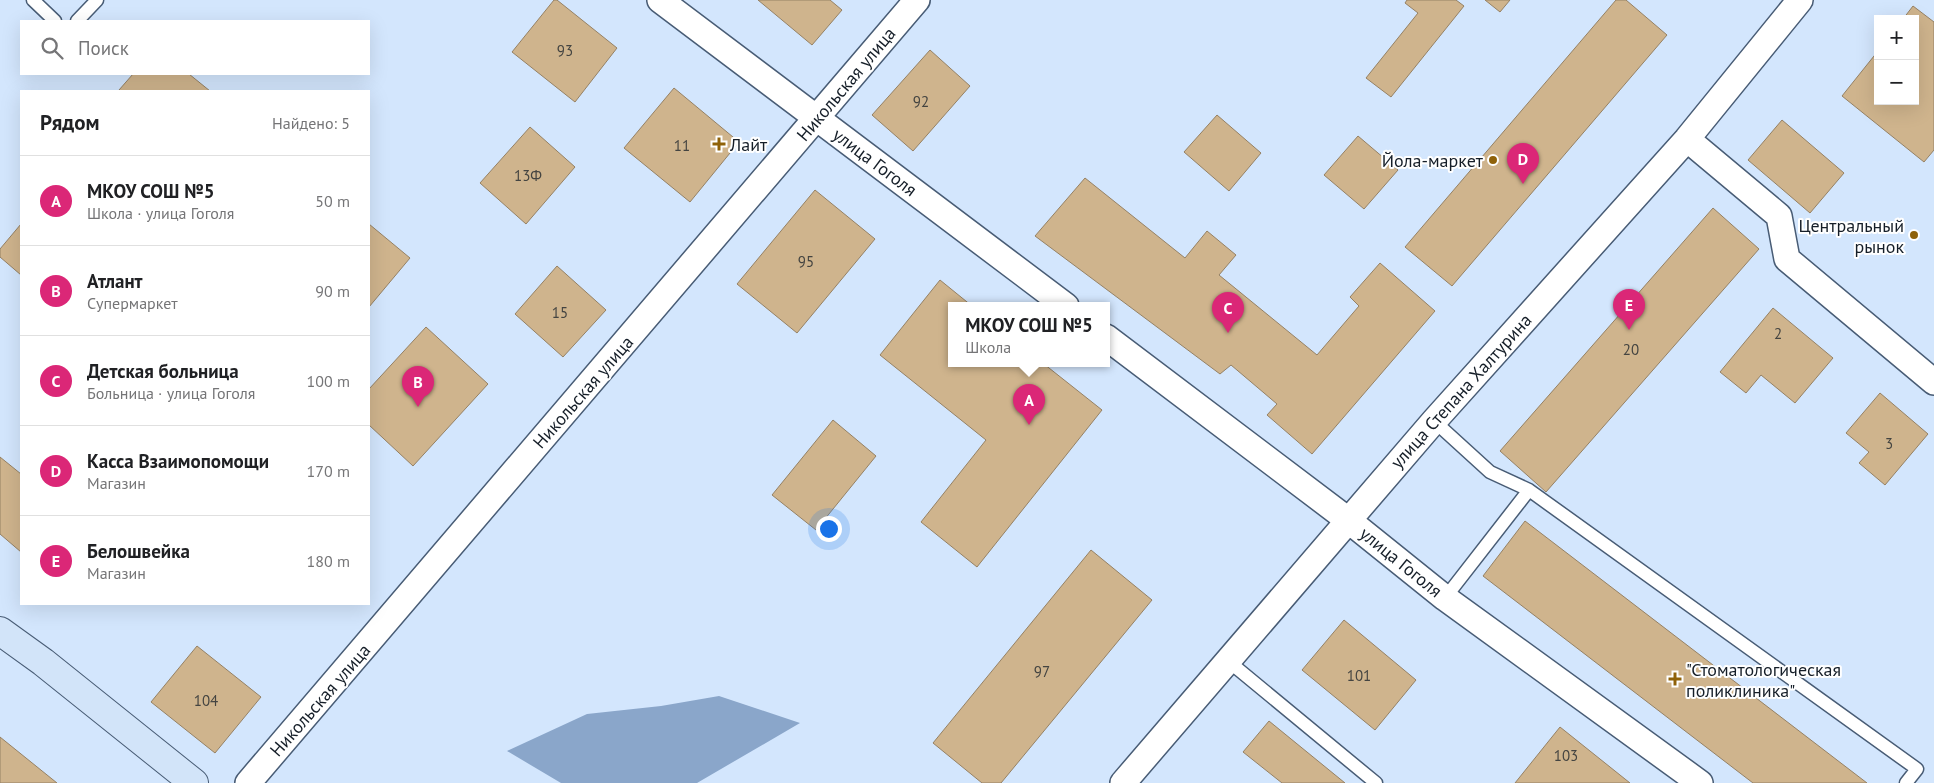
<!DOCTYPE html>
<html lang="ru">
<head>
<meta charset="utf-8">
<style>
	:root { --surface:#fff; --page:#f6f6f6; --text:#202124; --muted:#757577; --line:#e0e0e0; --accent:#db2777 }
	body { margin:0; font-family:"PT Sans",sans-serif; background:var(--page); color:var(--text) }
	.controls { position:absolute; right:15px; top:15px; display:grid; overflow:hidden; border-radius:0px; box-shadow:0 5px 20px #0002 }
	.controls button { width:45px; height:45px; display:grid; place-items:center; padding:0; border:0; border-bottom:1px solid var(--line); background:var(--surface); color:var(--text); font:25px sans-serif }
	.you { position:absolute; left:828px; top:528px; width:18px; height:18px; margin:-12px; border:4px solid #fff; border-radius:50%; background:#1a73e8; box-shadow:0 0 0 8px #1a73e833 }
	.badge { display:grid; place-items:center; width:32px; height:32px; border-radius:50%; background:var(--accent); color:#fff; font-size:16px; font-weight:700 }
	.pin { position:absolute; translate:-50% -41px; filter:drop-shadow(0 1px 2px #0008) }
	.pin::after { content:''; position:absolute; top:26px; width:18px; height:15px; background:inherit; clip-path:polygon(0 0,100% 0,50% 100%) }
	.popup { position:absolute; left:948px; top:302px; width:162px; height:65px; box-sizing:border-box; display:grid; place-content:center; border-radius:0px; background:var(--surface); filter:drop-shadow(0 1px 4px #0005); font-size:16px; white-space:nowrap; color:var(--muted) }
	.popup b { font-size:19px; color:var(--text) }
	.popup::after { content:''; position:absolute; left:50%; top:100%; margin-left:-10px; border:10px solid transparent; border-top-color:var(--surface) }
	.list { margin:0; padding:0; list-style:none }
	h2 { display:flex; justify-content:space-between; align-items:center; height:65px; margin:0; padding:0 20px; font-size:21px }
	h2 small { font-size:16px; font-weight:400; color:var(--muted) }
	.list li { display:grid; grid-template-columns:32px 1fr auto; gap:15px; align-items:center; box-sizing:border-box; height:90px; padding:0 20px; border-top:1px solid var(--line) }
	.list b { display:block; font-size:19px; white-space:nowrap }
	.list p { margin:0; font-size:16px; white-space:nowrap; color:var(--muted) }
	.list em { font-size:16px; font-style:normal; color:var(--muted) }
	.icon { flex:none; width:28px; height:28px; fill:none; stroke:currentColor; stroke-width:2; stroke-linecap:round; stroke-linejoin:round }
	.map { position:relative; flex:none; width:1934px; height:783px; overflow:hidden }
	.search { position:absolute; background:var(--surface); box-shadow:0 5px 20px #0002; left:20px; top:20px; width:350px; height:55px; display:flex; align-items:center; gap:12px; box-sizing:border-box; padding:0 18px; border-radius:0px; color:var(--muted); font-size:19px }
	.panel { position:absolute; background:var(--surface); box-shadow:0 5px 20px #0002; left:20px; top:90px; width:350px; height:515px; border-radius:0px }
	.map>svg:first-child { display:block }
	.forest { fill:#8aa6ca }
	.building { fill:#cfb48d; stroke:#958164 }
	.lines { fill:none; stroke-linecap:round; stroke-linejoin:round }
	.lane-casing { stroke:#485c75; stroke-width:15 }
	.street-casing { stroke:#485c75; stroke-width:28 }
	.secondary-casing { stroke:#485c75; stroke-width:30 }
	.lane { stroke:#fff; stroke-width:12 }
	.street { stroke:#fff; stroke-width:25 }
	.secondary { stroke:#d2e4f9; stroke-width:28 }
	.poi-dot { fill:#8f620a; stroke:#fff; stroke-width:2 }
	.labels { text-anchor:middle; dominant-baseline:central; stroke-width:4; stroke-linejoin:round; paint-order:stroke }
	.number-label { font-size:15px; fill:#444441 }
	.street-label { font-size:18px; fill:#151e28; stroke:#fff }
	.poi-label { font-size:18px; fill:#151e28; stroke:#fff; text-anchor:start }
</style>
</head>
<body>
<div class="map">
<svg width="1934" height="783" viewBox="0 0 1934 783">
	<rect width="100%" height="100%" fill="#d3e6fd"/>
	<path class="forest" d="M 719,696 L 800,723 L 697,783 L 561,783 L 507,751 L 587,714 L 661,706 Z"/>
	<path class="building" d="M 554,0 L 557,0 L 617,48 L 575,102 L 512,52 Z
		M 758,0 L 830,0 L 842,10 L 812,45 Z
		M 1407,0 L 1456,0 L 1464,6 L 1391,97 L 1366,78 L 1418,13 L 1405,3 Z
		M 1485,0 L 1510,0 L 1500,12 Z
		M 1616,0 L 1626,0 L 1667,35 L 1452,286 L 1405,247 Z
		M 1913,6 L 1934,22 L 1934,150 L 1924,162 L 1842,96 L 1878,51 L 1878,101 L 1915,101 L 1915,19 L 1903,19 Z
		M 930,50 L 970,86 L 913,151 L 872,115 Z
		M 133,74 L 189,74 L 210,91 L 120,91 L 119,90 Z
		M 674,88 L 739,142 L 690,202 L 624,148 Z
		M 1217,115 L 1261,153 L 1229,191 L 1184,152 Z
		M 1782,120 L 1844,173 L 1810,213 L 1748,160 Z
		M 530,127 L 575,167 L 526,224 L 480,183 Z
		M 1358,136 L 1398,170 L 1364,209 L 1324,175 Z
		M 1085,178 L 1185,258 L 1207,231 L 1236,255 L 1219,275 L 1317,355 L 1359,306 L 1350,297 L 1380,263 L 1435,311 L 1312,454 L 1267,415 L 1277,404 L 1231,365 L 1220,374 L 1035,236 Z
		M 815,190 L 875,239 L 797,333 L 737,284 Z
		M 1713,208 L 1759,249 L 1546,492 L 1500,451 Z
		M 21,224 L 21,275 L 0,257 L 0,249 Z
		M 369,224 L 410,258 L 369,307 Z
		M 557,266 L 606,310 L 563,357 L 515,314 Z
		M 940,280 L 972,306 L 952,306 L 952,364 L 1044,364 L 1102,410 L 977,567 L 921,522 L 986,440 L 880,355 Z
		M 1773,308 L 1833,358 L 1795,403 L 1761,375 L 1746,393 L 1720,372 Z
		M 426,327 L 488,384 L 413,466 L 369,425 L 369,389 Z
		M 1880,393 L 1928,434 L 1885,485 L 1859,463 L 1869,452 L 1846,433 Z
		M 833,420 L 876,456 L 816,530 L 772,495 Z
		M 0,457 L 21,474 L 21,552 L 0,534 Z
		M 1525,521 L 1867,783 L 1753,783 L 1483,576 Z
		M 1091,550 L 1152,600 L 1001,783 L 982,783 L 933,743 Z
		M 1344,620 L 1416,680 L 1375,730 L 1302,670 Z
		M 197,646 L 261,697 L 215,753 L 151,702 Z
		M 1269,721 L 1345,783 L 1282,783 L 1243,752 Z
		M 1560,727 L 1630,783 L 1515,783 Z
		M 0,737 L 57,783 L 0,783 Z"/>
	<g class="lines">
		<g class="lane-casing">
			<path id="lane" d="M 33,0 L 55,21
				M 77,21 L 97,0
				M 1434,421 L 1490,472 L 1529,490 L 1917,769 L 1906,783
				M 1445,598 L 1529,490
				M 1227,660 L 1376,783"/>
		</g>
		<g class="street-casing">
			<path id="street" d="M 660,0 L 1066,306
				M 1687,139 L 1779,216 L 1787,259 L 1934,382
				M 1106,337 L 1348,520 L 1445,598 L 1700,783
				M 248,783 L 917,0
				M 1123,783 L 1434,421 L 1687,139 L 1800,0"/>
		</g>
		<g class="secondary-casing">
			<path id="secondary" d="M 0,631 L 43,662 L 194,783"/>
		</g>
		<use href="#lane" class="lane"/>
		<use href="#street" class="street"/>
		<use href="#secondary" class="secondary"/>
	</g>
	<g class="poi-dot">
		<path d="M716.5 136.5h5v5h5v5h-5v5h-5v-5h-5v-5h5z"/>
		<circle cx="1493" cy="160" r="5"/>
		<circle cx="1914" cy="235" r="5"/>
		<path d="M1672.5 671.5h5v5h5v5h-5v5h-5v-5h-5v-5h5z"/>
	</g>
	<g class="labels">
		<g class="number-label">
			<text x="565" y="50">93</text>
			<text x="921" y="101">92</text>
			<text x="682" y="145">11</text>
			<text x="528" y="175">13Ф</text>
			<text x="806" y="261">95</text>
			<text x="560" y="312">15</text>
			<text x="1778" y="333">2</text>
			<text x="1631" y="349">20</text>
			<text x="1889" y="443">3</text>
			<text x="1042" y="671">97</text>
			<text x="1359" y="675">101</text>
			<text x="206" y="700">104</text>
			<text x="1566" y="755">103</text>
		</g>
		<g class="street-label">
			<text transform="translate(846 84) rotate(-50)">Никольская улица</text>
			<text transform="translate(875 162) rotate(37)">улица Гоголя</text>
			<text transform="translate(1461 391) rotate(-48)">улица Степана Халтурина</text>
			<text transform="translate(583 392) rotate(-49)">Никольская улица</text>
			<text transform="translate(1401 562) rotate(39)">улица Гоголя</text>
			<text transform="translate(320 700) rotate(-49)">Никольская улица</text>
		</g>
		<g class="poi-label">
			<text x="730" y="144">Лайт</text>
			<text x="1483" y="160" text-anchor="end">Йола-маркет</text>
			<text x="1904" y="225" text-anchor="end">Центральный<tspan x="1904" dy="21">рынок</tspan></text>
			<text x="1686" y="669">"Стоматологическая<tspan x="1686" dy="21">поликлиника"</tspan></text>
		</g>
	</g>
</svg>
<div class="controls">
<button>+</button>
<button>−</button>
</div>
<div class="you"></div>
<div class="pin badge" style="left:1029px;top:425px">A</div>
<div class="popup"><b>МКОУ СОШ №5</b>Школа</div>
<div class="pin badge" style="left:418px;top:407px">B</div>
<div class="pin badge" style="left:1228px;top:333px">C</div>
<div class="pin badge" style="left:1523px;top:184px">D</div>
<div class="pin badge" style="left:1629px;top:330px">E</div>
<div class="search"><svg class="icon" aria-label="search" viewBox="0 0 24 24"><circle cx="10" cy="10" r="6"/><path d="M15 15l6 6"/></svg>Поиск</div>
<section class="panel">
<h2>Рядом<small>Найдено: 5</small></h2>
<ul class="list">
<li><span class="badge">A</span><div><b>МКОУ СОШ №5</b><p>Школа · улица Гоголя</p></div><em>50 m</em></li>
<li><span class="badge">B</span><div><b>Атлант</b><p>Супермаркет</p></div><em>90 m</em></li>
<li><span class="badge">C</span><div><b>Детская больница</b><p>Больница · улица Гоголя</p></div><em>100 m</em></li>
<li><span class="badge">D</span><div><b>Касса Взаимопомощи</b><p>Магазин</p></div><em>170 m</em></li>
<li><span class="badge">E</span><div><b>Белошвейка</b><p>Магазин</p></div><em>180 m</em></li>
</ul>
</section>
</div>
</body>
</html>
